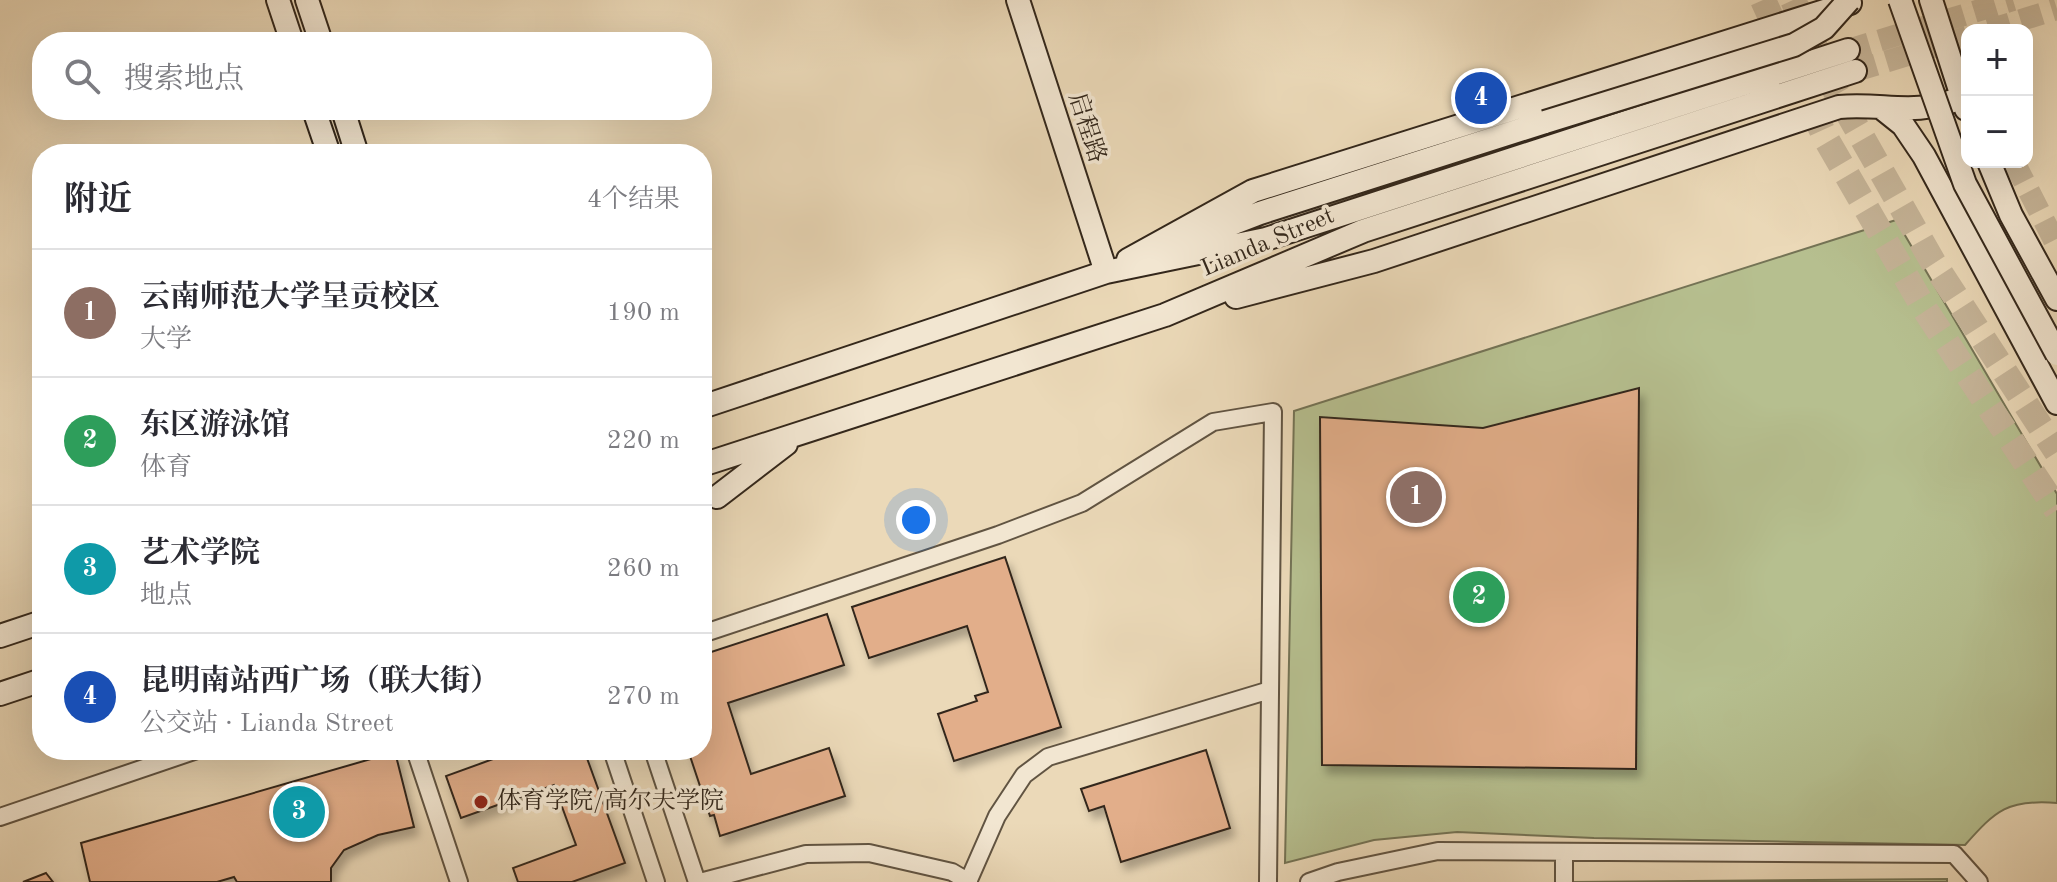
<!DOCTYPE html>
<html lang="zh">
<head>
<meta charset="utf-8">
<style>
	:root { --surface:#fff; --page:#f2f2f3; --text:#2b2b33; --muted:#7c7c81; --line:#e1e1e2; --accent:#b45309 }
	body { margin:0; font-family:"Old Standard TT","Noto Serif SC",serif; background:var(--page); color:var(--text) }
	.controls { position:absolute; right:24px; top:24px; display:grid; overflow:hidden; border-radius:16px; box-shadow:0 8px 32px #0002 }
	.controls button { width:72px; height:72px; display:grid; place-items:center; padding:0; border:0; border-bottom:2px solid var(--line); background:var(--surface); color:var(--text); font:40px sans-serif }
	.you { position:absolute; left:916px; top:520px; width:28px; height:28px; margin:-20px; border:6px solid #fff; border-radius:50%; background:#1a73e8; box-shadow:0 0 0 12px #1a73e833 }
	.badge { display:grid; place-items:center; width:52px; height:52px; border-radius:50%; background:var(--accent); color:#fff; font-size:26px; font-weight:700 }
	.pin { position:absolute; translate:-50% -50%; border:4px solid #fff; box-shadow:0 2px 8px #0006 }
	.list { margin:0; padding:0; list-style:none }
	h2 { display:flex; justify-content:space-between; align-items:center; height:104px; margin:0; padding:0 32px; font-size:34px }
	h2 small { font-size:26px; font-weight:400; color:var(--muted) }
	.list li { display:grid; grid-template-columns:52px 1fr auto; gap:24px; align-items:center; box-sizing:border-box; height:128px; padding:0 32px; border-top:2px solid var(--line) }
	.list b { display:block; font-size:30px; white-space:nowrap }
	.list p { margin:0; font-size:26px; white-space:nowrap; color:var(--muted) }
	.list em { font-size:26px; font-style:normal; color:var(--muted) }
	.icon { flex:none; width:44px; height:44px; fill:none; stroke:currentColor; stroke-width:2; stroke-linecap:round; stroke-linejoin:round }
	.map { position:relative; flex:none; width:2057px; height:882px; overflow:hidden }
	.search { position:absolute; background:var(--surface); box-shadow:0 8px 32px #0002; left:32px; top:32px; width:680px; height:88px; display:flex; align-items:center; gap:20px; box-sizing:border-box; padding:0 28px; border-radius:32px; color:var(--muted); font-size:30px }
	.panel { position:absolute; background:var(--surface); box-shadow:0 8px 32px #0002; left:32px; top:144px; width:680px; height:616px; border-radius:32px }
	.map>svg:first-child { display:block }
	.green { fill:#b6bf8f; stroke:#747355; stroke-width:2 }
	.building { fill:#e2ae8a; stroke:#33271b; stroke-width:2; filter:url(#shadow) }
	.lines { fill:none; stroke-linecap:round; stroke-linejoin:round }
	.secondary-tunnel { stroke:#c6b599; stroke-width:22; stroke-dasharray:22 11; stroke-linecap:butt }
	.primary-tunnel { stroke:#c6b599; stroke-width:26; stroke-dasharray:26 13; stroke-linecap:butt }
	.street-casing { stroke:#615442; stroke-width:20 }
	.secondary-casing { stroke:#33271b; stroke-width:26 }
	.street { stroke:#f2e6d1; stroke-width:16 }
	.secondary { stroke:#f2e6d1; stroke-width:22 }
	.secondary-bridge-casing { stroke:#33271b; stroke-width:26; stroke-linecap:butt }
	.secondary-bridge { stroke:#f2e6d1; stroke-width:22 }
	.poi-dot { fill:#8f2418; stroke:#f2e6d1; stroke-width:3 }
	.labels { text-anchor:middle; dominant-baseline:central; stroke-width:7; stroke-linejoin:round; paint-order:stroke }
	.street-label { font-size:24px; fill:#33271b; stroke:#f2e6d1 }
	.poi-label { font-size:24px; fill:#33271b; stroke:#f2e6d1; text-anchor:start }
</style>
</head>
<body>
<div class="map">
<svg width="2057" height="882" viewBox="0 0 2057 882">
	<defs>
		<filter id="shadow"><feDropShadow dx="4.5" dy="8" stdDeviation="4" flood-color="#0004"/></filter>
	</defs>
	<rect width="100%" height="100%" fill="#ebd9b8"/>
	<filter id="stains"><feTurbulence type="fractalNoise" baseFrequency=".0025" numOctaves="4"/><feColorMatrix values="0 0 0 0 .2 0 0 0 0 .09 0 0 0 0 .02 0 0 0 .5 -.17"/></filter>
	<radialGradient id="worn" r=".72"><stop offset=".6" stop-color="#630" stop-opacity="0"/><stop offset="1" stop-color="#630" stop-opacity=".3"/></radialGradient>
	<path class="green" d="M 1896,220 L 2057,494 L 2057,803 C 2008,799 1996,810 1965,845 L 1594,838 L 1457,832 L 1374,840 L 1285,863 L 1294,411 Z
		M 1947,879 L 1947,882 L 1572,882 Z"/>
	<path class="building" d="M 1639,388 L 1636,769 L 1322,765 L 1320,417 L 1483,428 Z
		M 1005,557 L 1061,727 L 954,761 L 938,714 L 977,701 L 975,696 L 988,692 L 967,626 L 869,658 L 852,607 Z
		M 827,614 L 844,665 L 728,703 L 751,774 L 829,748 L 845,796 L 720,836 L 714,815 L 710,816 L 688,750 L 702,750 L 702,655 Z
		M 518,750 L 584,750 L 625,863 L 572,882 L 518,882 L 513,868 L 576,845 L 554,785 L 461,818 L 446,776 Z
		M 1206,750 L 1230,828 L 1121,862 L 1104,806 L 1089,811 L 1081,789 Z
		M 395,752 L 414,827 L 378,835 L 344,850 L 331,868 L 331,882 L 237,882 L 234,877 L 217,882 L 90,882 L 81,843 Z
		M 46,873 L 53,882 L 23,882 Z"/>
	<g class="lines">
		<path class="secondary-tunnel" d="M 1989,30 L 2057,9
			M 1848,50 L 2013,0
			M 1855,71 L 1967,37
			M 2014,162 L 2057,246"/>
		<path class="primary-tunnel" d="M 1763,0 L 1825,137 L 1924,308 L 2057,510
			M 1793,0 L 1835,90 L 1933,262 L 2057,452"/>
		<g class="street-casing">
			<path id="street" d="M 702,634 L 998,535 L 1082,503 L 1213,422 L 1273,412 L 1268,882
				M 415,750 L 459,882
				M 612,750 L 656,882
				M 653,750 L 697,882
				M 0,817 L 197,750
				M 700,882 L 806,854 L 869,853 L 952,872 L 969,882
				M 968,882 L 997,816 L 1024,775 L 1048,757 L 1270,690
				M 1309,882 L 1338,872 L 1438,851 L 1954,854 L 1979,882
				M 1564,882 L 1564,853"/>
		</g>
		<g class="secondary-casing">
			<path id="secondary" d="M 278,0 L 292,42
				M 307,0 L 321,42
				M 1018,0 L 1106,272
				M 1931,0 L 1966,109
				M 1883,109 L 1903,125 L 1924,156 L 2057,403
				M 314,110 L 329,154
				M 343,110 L 357,154
				M 1989,162 L 2011,215 L 2057,299
				M 1182,243 L 1260,213 L 1545,122
				M 1128,260 L 1253,191 L 1850,3
				M 1236,297 L 1374,261 L 1839,107 C 1886,103 1913,117 1961,98
				M 702,407 L 1106,272 L 1266,239 L 1848,50
				M 702,465 L 1165,315 L 1363,231 L 1855,71
				M 717,497 L 786,444
				M 0,636 L 42,622
				M 0,694 L 42,680"/>
		</g>
		<use href="#street" class="street"/>
		<use href="#secondary" class="secondary"/>
		<g class="secondary-bridge-casing">
			<path id="secondary-bridge" d="M 1900,0 L 1965,184 L 2057,354
				M 1545,122 L 1794,45 L 1824,28 L 1849,0"/>
		</g>
		<use href="#secondary-bridge" class="secondary-bridge"/>
	</g>
	<circle class="poi-dot" cx="481" cy="802" r="8"/>
	<g class="labels">
		<g class="street-label">
			<text transform="translate(1086 128) rotate(72)">启程路</text>
			<text transform="translate(1268 243) rotate(-23)">Lianda Street</text>
		</g>
		<g class="poi-label">
			<text x="497" y="802">体育学院/高尔夫学院</text>
		</g>
	</g>
	<rect width="100%" height="100%" filter="url(#stains)"/>
	<rect width="100%" height="100%" fill="url(#worn)"/>
</svg>
<div class="controls">
<button>+</button>
<button>−</button>
</div>
<div class="you"></div>
<div class="pin badge" style="left:1416px;top:497px;background:#8d6e63">1</div>
<div class="pin badge" style="left:1479px;top:597px;background:#2e9e5b">2</div>
<div class="pin badge" style="left:299px;top:812px;background:#0f9aa8">3</div>
<div class="pin badge" style="left:1481px;top:98px;background:#1a4fb4">4</div>
<div class="search"><svg class="icon" aria-label="search" viewBox="0 0 24 24"><circle cx="10" cy="10" r="6"/><path d="M15 15l6 6"/></svg>搜索地点</div>
<section class="panel">
<h2>附近<small>4个结果</small></h2>
<ul class="list">
<li><span class="badge" style="background:#8d6e63">1</span><div><b>云南师范大学呈贡校区</b><p>大学</p></div><em>190 m</em></li>
<li><span class="badge" style="background:#2e9e5b">2</span><div><b>东区游泳馆</b><p>体育</p></div><em>220 m</em></li>
<li><span class="badge" style="background:#0f9aa8">3</span><div><b>艺术学院</b><p>地点</p></div><em>260 m</em></li>
<li><span class="badge" style="background:#1a4fb4">4</span><div><b>昆明南站西广场（联大街）</b><p>公交站 · Lianda Street</p></div><em>270 m</em></li>
</ul>
</section>
</div>
</body>
</html>
